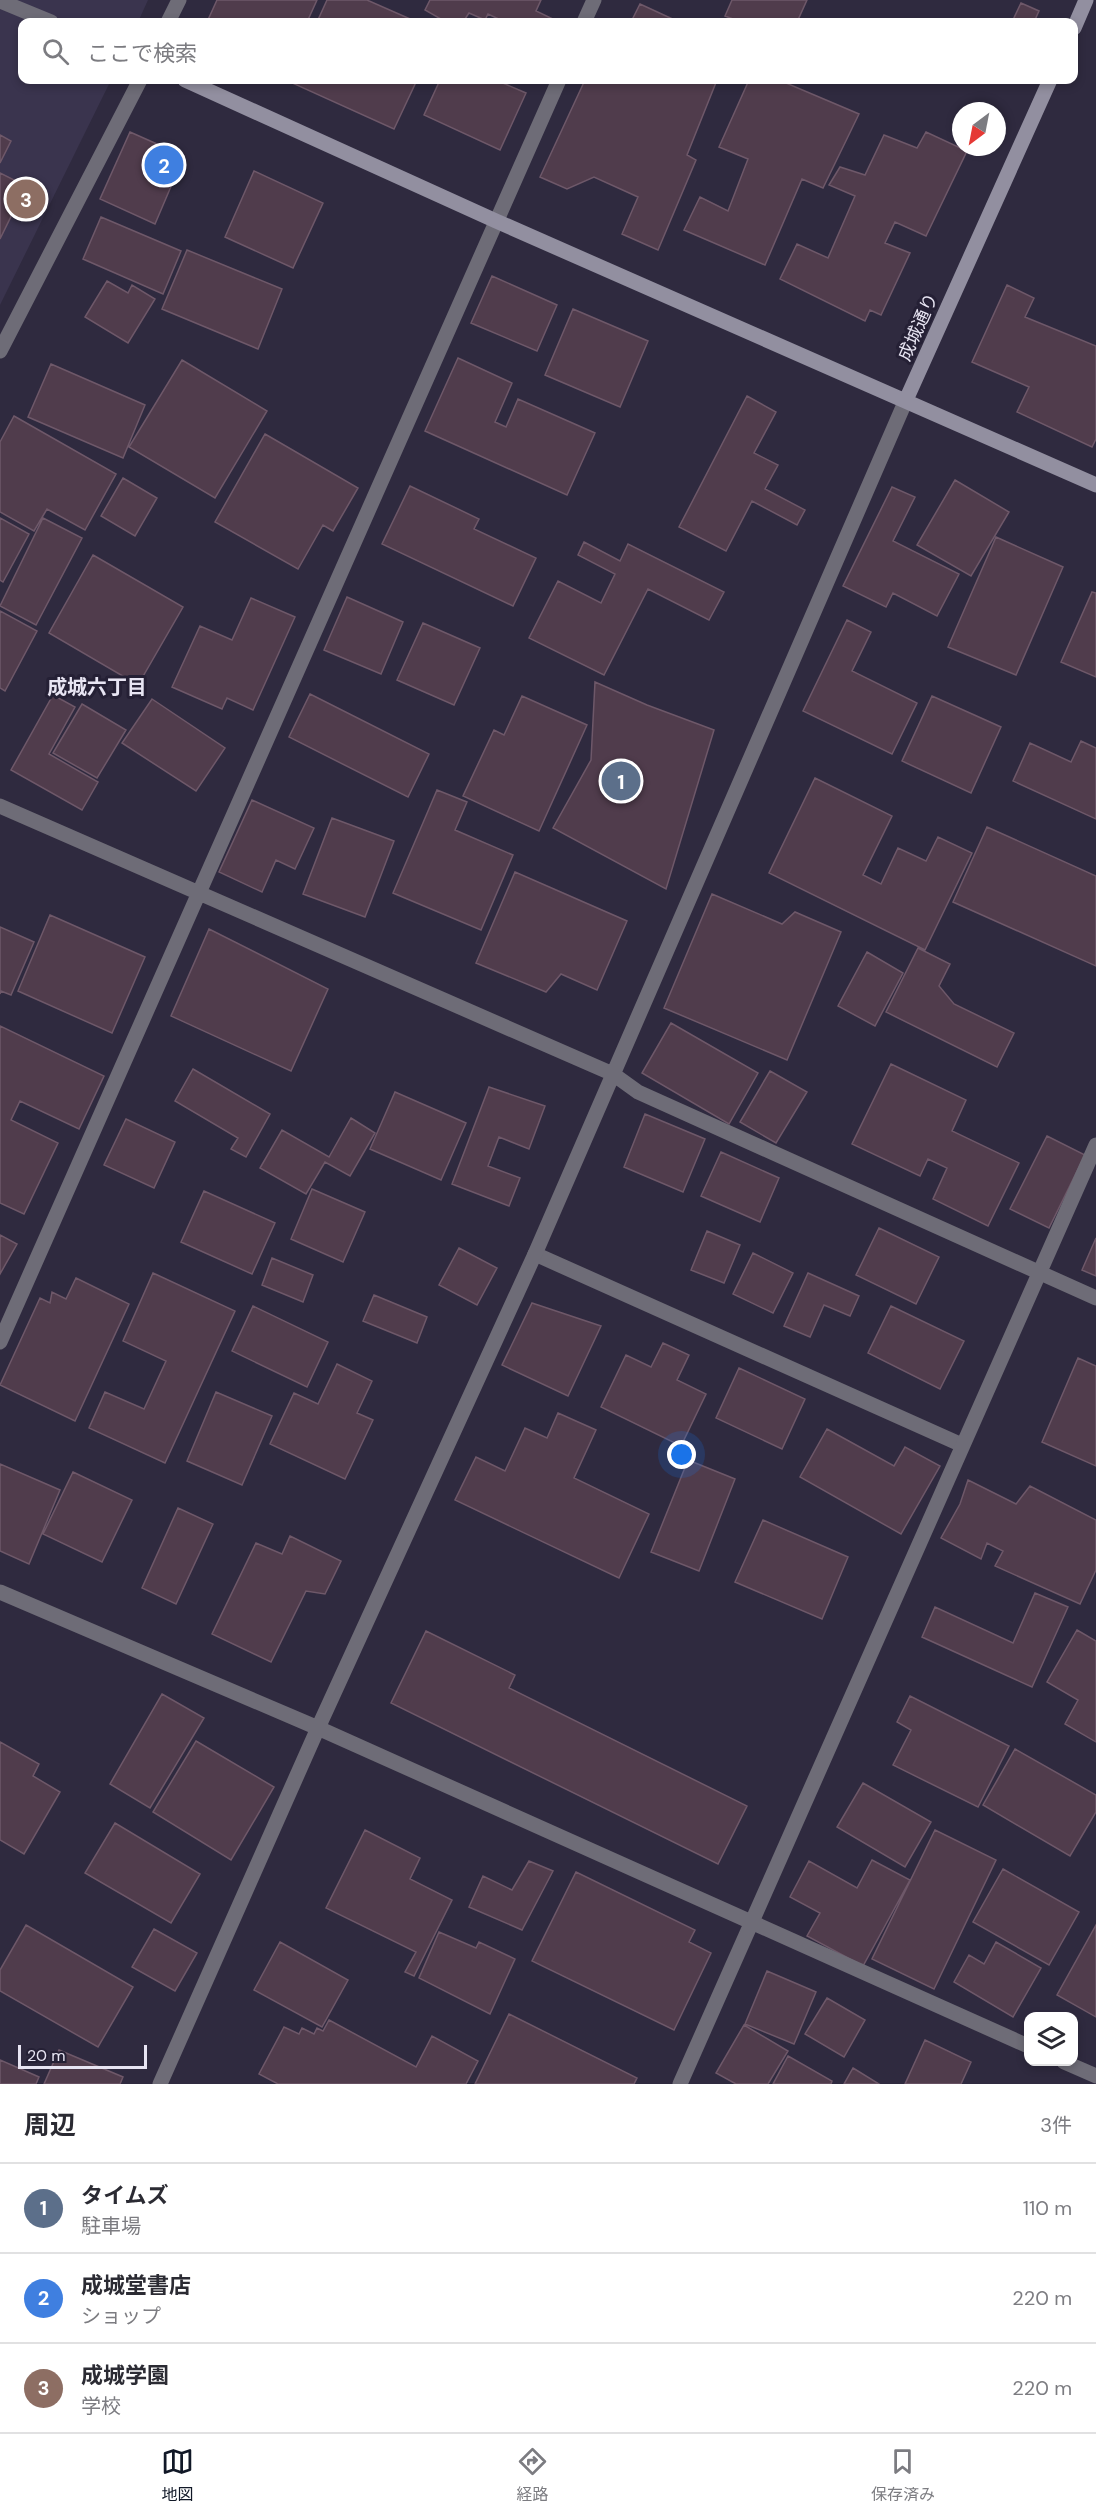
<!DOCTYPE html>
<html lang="ja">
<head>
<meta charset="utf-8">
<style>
	:root { --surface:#fff; --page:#f7f7f7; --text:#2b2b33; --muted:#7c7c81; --line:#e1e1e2; --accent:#111827 }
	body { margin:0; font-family:"DM Sans","Noto Sans JP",sans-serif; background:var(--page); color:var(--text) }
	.controls { position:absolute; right:18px; bottom:18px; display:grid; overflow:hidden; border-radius:12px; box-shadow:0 3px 9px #0003 }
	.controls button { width:54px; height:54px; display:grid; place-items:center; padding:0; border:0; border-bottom:2px solid var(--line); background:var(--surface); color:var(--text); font:30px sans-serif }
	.compass { position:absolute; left:952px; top:102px; width:54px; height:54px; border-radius:50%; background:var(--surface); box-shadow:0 3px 9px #0003; rotate:212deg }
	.scale { position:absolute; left:18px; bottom:15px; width:129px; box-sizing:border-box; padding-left:6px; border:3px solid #e8e5f3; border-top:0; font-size:16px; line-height:21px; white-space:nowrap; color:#e8e5f3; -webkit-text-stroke:4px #252035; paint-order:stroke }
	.you { position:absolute; left:682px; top:1455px; width:21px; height:21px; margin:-15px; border:4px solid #fff; border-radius:50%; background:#1a73e8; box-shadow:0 0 0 9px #1a73e833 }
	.badge { display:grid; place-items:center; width:39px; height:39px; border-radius:50%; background:var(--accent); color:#fff; font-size:20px; font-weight:700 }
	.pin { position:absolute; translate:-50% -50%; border:3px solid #fff; box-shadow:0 2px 6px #0006 }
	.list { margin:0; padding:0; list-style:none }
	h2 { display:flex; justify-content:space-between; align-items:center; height:78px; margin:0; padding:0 24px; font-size:26px }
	h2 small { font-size:20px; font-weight:400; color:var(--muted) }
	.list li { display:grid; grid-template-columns:39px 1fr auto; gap:18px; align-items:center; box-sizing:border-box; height:90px; padding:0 24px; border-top:2px solid var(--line) }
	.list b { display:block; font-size:22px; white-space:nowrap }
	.list p { margin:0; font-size:20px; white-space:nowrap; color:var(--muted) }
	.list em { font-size:20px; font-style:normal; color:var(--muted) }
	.icon { flex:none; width:33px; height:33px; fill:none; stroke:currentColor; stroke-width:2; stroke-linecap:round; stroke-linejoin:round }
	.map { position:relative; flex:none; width:1096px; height:2084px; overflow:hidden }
	.search { position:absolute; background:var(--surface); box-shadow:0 3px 9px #0003; left:18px; right:18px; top:18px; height:66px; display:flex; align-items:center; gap:15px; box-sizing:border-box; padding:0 21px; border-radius:12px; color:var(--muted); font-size:22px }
	.sheet { height:348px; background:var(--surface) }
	nav { display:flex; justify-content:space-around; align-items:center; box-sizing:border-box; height:84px; border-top:2px solid var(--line); background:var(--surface); font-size:16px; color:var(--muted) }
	nav a { display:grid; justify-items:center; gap:3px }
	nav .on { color:var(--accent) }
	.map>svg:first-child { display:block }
	.built { fill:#3a344e }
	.building { fill:#503c4c; stroke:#6e5869; stroke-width:1.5 }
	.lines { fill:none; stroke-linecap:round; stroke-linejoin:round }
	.lane { stroke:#6e6c77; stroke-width:15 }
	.street { stroke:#6e6c77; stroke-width:15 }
	.secondary { stroke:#928fa0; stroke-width:15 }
	.labels { text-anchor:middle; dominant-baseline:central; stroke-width:6; stroke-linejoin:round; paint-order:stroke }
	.street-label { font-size:18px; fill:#e8e5f3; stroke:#252035 }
	.neighbourhood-label { font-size:20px; font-weight:bold; fill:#e8e5f3; stroke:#252035 }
</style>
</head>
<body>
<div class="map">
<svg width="1096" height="2084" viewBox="0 0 1096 2084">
	<rect width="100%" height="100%" fill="#2f2a3f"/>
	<path class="built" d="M 0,0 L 148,0 L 138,22 L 22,22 L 22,80 L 111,80 L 0,305 Z"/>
	<path class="building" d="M 217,0 L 317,0 L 307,22 L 207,22 Z
		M 327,0 L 367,0 L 417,22 L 317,22 Z
		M 430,0 L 541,0 L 536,11 L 559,22 L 505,22 L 488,14 L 485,20 L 469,13 L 463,22 L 446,22 L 425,10 Z
		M 732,0 L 807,0 L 797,22 L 741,22 L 725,16 Z
		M 1021,3 L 1039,11 L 1034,22 L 1012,22 Z
		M 640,4 L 679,22 L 631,22 Z
		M 291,80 L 417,80 L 394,129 L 290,82 Z
		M 440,80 L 496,80 L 526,93 L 500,150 L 424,115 Z
		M 585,80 L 717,80 L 687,155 L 696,160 L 658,250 L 622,234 L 638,197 L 594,177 L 567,189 L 540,177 Z
		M 749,80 L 779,80 L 859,114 L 823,188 L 802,179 L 765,265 L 684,230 L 700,197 L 728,211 L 748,159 L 719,147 Z
		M 130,132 L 184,156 L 155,224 L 100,199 Z
		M 926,132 L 967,151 L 926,236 L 895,222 L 885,243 L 910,253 L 881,315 L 870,310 L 865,321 L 780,279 L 797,244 L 828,258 L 855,196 L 829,185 L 840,167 L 865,175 L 884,135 L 917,148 Z
		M 0,135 L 11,141 L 0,163 Z
		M 254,171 L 323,203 L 293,268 L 225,237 Z
		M 0,173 L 26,186 L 0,239 Z
		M 101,217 L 181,251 L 163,294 L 83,259 Z
		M 187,250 L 282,289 L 258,349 L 162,309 Z
		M 492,276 L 557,305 L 537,351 L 471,323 Z
		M 107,281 L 128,293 L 132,285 L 155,299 L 128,343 L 85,317 Z
		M 1007,285 L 1034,298 L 1025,317 L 1096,346 L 1096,439 L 1092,447 L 1017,412 L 1029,387 L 972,362 Z
		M 573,309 L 648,341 L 620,407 L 545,375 Z
		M 458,358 L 512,383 L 495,422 L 506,427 L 518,399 L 595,433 L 567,495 L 425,431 Z
		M 182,360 L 267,411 L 215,498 L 129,447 Z
		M 51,364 L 145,405 L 123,458 L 28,417 Z
		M 747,396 L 776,412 L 754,453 L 778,465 L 765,489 L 805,510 L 797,525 L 752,501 L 726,551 L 679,527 Z
		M 14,416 L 116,474 L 85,530 L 47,509 L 34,531 L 0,512 L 0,442 Z
		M 265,434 L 358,488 L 333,531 L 323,525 L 298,569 L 215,522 Z
		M 123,478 L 157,498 L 135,536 L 101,516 Z
		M 955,480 L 1009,512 L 971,576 L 917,545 Z
		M 410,486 L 479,519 L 474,529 L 536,558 L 513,606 L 382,544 Z
		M 892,487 L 915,497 L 893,541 L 959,574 L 937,616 L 893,593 L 886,607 L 843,586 Z
		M 0,518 L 29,534 L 3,582 L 0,580 Z
		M 43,518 L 82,538 L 36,625 L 0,606 Z
		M 996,537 L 1063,567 L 1016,675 L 948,647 Z
		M 584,542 L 620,561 L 628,544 L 724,592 L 709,620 L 648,589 L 604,675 L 529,638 L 558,581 L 601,603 L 615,574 L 578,555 Z
		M 93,555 L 183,607 L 138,685 L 49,633 Z
		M 1092,592 L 1096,593 L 1096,677 L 1061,662 Z
		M 347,597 L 403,622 L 381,674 L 324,650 Z
		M 251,598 L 295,617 L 253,710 L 227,698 L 222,709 L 172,687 L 200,626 L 232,640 Z
		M 0,611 L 37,631 L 5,691 L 0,688 Z
		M 847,620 L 871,632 L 852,671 L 917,703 L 892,754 L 803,711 Z
		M 423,623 L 480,648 L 454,705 L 397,680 Z
		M 595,682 L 647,705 L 714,730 L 666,889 L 553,828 L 591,760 Z
		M 310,694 L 429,754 L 408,797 L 289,737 Z
		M 53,695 L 75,707 L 49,754 L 98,782 L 82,810 L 11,770 Z
		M 522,696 L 587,725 L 539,831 L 463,796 L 494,730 L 504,735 Z
		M 932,696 L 1001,727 L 971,793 L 902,761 Z
		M 152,699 L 225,748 L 196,791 L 122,743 Z
		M 82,704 L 126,730 L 97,778 L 53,753 Z
		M 1081,741 L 1096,748 L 1096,819 L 1013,781 L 1030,743 L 1071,762 Z
		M 815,778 L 892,816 L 863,875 L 881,884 L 898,848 L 926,861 L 938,837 L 972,853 L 925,950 L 769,873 Z
		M 437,790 L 467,802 L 455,830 L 513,855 L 481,930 L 393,893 Z
		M 252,800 L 314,828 L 295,869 L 276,860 L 262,892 L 219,872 Z
		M 332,818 L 394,841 L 365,917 L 303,894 Z
		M 987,827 L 1096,876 L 1096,966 L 953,902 Z
		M 515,872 L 627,921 L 597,990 L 561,974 L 546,992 L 476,963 Z
		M 712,894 L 782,924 L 795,912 L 841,932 L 787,1060 L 664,1008 Z
		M 50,915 L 145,957 L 112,1033 L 18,991 Z
		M 0,927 L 34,942 L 11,995 L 1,991 L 0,994 Z
		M 209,929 L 328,989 L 291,1071 L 171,1016 Z
		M 918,948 L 950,964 L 939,986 L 954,1004 L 1014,1033 L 997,1067 L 886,1012 Z
		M 867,952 L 903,973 L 875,1026 L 838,1006 Z
		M 671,1023 L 758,1073 L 729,1124 L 642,1073 Z
		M 0,1026 L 104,1076 L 79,1129 L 20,1101 L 11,1120 L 58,1143 L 24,1214 L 0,1203 Z
		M 891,1064 L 966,1100 L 952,1131 L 1019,1163 L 988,1226 L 933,1199 L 947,1168 L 928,1159 L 920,1176 L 852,1144 Z
		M 193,1069 L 270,1114 L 246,1157 L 231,1149 L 238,1138 L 175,1101 Z
		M 770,1071 L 807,1092 L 776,1143 L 740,1122 Z
		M 489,1087 L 545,1106 L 529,1149 L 499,1137 L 488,1166 L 520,1178 L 509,1206 L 452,1184 Z
		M 395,1092 L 466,1123 L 441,1180 L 370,1149 Z
		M 645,1114 L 705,1139 L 683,1192 L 624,1167 Z
		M 351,1118 L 375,1133 L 350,1176 L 325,1162 L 306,1194 L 260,1168 L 282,1130 L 329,1157 Z
		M 126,1119 L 175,1142 L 154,1188 L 104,1165 Z
		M 1047,1136 L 1085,1155 L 1049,1228 L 1010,1209 Z
		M 721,1152 L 779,1178 L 760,1222 L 701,1196 Z
		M 312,1189 L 365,1212 L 343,1262 L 291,1239 Z
		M 204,1191 L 275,1223 L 252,1274 L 181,1242 Z
		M 879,1228 L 939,1257 L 916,1304 L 856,1275 Z
		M 707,1231 L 740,1245 L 724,1283 L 691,1270 Z
		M 0,1235 L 17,1244 L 0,1274 Z
		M 1096,1238 L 1096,1276 L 1082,1270 Z
		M 459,1248 L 497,1268 L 477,1305 L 439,1285 Z
		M 753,1253 L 793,1273 L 773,1313 L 733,1294 Z
		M 272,1258 L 313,1275 L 303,1302 L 262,1285 Z
		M 153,1273 L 235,1311 L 165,1463 L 89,1428 L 105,1392 L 144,1409 L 166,1361 L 123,1341 Z
		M 808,1273 L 859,1296 L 850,1316 L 824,1305 L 810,1337 L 784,1326 Z
		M 76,1278 L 129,1304 L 75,1421 L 0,1385 L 40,1298 L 50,1303 L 52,1292 L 66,1299 Z
		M 374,1295 L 427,1317 L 417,1343 L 363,1321 Z
		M 532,1303 L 601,1326 L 568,1396 L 502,1365 Z
		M 253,1306 L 328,1342 L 307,1387 L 232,1351 Z
		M 891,1306 L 964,1341 L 940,1389 L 868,1353 Z
		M 663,1343 L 689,1355 L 677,1380 L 706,1394 L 681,1446 L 601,1407 L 626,1355 L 651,1367 Z
		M 1078,1358 L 1096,1366 L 1096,1466 L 1042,1442 Z
		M 337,1364 L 372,1381 L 357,1413 L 373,1420 L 345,1479 L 270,1444 L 294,1393 L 318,1404 Z
		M 739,1368 L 805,1399 L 782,1449 L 716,1418 Z
		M 216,1392 L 272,1416 L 242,1485 L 187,1461 Z
		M 558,1413 L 596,1430 L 574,1478 L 649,1514 L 619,1578 L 455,1500 L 476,1457 L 505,1471 L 525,1428 L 547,1438 Z
		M 827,1429 L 894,1466 L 905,1447 L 940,1466 L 901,1534 L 800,1477 Z
		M 688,1460 L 735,1479 L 699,1571 L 651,1552 Z
		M 0,1464 L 60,1490 L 29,1564 L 0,1551 Z
		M 73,1472 L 132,1500 L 102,1562 L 43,1534 Z
		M 968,1480 L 1016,1504 L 1030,1486 L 1096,1520 L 1096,1570 L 1080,1604 L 995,1566 L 1003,1551 L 987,1543 L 981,1559 L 941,1538 L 960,1504 Z
		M 178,1508 L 213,1524 L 176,1604 L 142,1588 Z
		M 763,1520 L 848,1557 L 822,1619 L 735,1582 Z
		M 290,1536 L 341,1561 L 325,1594 L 306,1591 L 271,1662 L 212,1634 L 256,1543 L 282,1554 Z
		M 1035,1593 L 1068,1607 L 1032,1687 L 922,1637 L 935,1607 L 1013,1643 Z
		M 1077,1630 L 1096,1641 L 1096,1742 L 1065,1724 L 1078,1700 L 1047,1682 Z
		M 426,1631 L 515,1675 L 509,1688 L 747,1806 L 718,1864 L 391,1703 Z
		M 162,1694 L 204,1718 L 150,1808 L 110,1784 Z
		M 910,1696 L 1009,1746 L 978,1807 L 893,1765 L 911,1730 L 897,1722 Z
		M 196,1741 L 274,1787 L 231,1860 L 153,1812 Z
		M 0,1742 L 39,1764 L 33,1776 L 60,1792 L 24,1854 L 0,1840 Z
		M 1015,1749 L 1096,1795 L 1096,1812 L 1070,1856 L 983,1805 Z
		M 863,1783 L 931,1822 L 905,1867 L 837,1827 Z
		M 115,1823 L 200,1874 L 171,1923 L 85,1873 Z
		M 365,1830 L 420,1858 L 410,1879 L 452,1900 L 414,1976 L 405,1972 L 416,1952 L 326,1908 Z
		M 935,1830 L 996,1860 L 934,1989 L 872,1959 Z
		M 872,1860 L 910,1880 L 863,1966 L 807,1936 L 820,1913 L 790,1897 L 809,1861 L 857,1888 Z
		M 529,1861 L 553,1871 L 522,1930 L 469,1907 L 483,1876 L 512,1890 Z
		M 1003,1869 L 1079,1912 L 1049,1965 L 973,1922 Z
		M 576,1872 L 695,1930 L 689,1942 L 711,1953 L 674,2030 L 532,1961 Z
		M 26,1925 L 133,1987 L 98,2047 L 0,1991 L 0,1970 Z
		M 1096,1925 L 1096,2017 L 1057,1995 Z
		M 154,1929 L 197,1953 L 175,1991 L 132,1967 Z
		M 439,1932 L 476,1948 L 479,1942 L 515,1959 L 490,2014 L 419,1978 Z
		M 280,1942 L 348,1980 L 322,2027 L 254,1990 Z
		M 996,1942 L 1041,1968 L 1013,2017 L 954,1982 L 969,1955 L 984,1964 Z
		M 767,1971 L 816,1992 L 794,2044 L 745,2024 Z
		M 827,1998 L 865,2020 L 844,2057 L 805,2034 Z
		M 509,2014 L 637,2078 L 634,2084 L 475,2084 Z
		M 329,2020 L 416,2067 L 432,2036 L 478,2061 L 466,2084 L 278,2084 L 259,2074 L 284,2027 L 299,2034 L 302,2028 L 314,2034 L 317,2028 L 323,2031 Z
		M 744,2025 L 788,2051 L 768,2084 L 736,2084 L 716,2073 Z
		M 925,2040 L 971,2062 L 961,2084 L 905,2084 Z
		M 59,2050 L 123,2077 L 120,2084 L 44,2084 Z
		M 788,2056 L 832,2081 L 831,2084 L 773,2084 Z
		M 0,2060 L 39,2077 L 36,2084 L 0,2084 Z
		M 853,2068 L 879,2084 L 844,2084 Z"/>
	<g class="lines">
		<path class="lane" d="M 0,1 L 51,22
			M 535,1254 L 962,1445"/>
		<path class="street" d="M 168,22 L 179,0
			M 584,22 L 594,0
			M 0,351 L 140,80
			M 0,806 L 613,1074 L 638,1092 L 1096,1298
			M 0,1342 L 559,80
			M 0,1592 L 318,1728 L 1028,2046
			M 1064,2062 L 1096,2076
			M 160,2084 L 318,1728 L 535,1254 L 906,400
			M 680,2084 L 1096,1145"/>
		<path class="secondary" d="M 1074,28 L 1086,0
			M 185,80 L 496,221 L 1096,485
			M 906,400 L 1050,80"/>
	</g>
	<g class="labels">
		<g class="street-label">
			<text transform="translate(918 327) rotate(-66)">成城通り</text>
		</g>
		<g class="neighbourhood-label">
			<text x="97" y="687">成城六丁目</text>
		</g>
	</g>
</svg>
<div class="controls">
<button><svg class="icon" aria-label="layers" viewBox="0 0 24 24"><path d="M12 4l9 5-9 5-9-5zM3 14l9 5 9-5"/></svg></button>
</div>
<svg class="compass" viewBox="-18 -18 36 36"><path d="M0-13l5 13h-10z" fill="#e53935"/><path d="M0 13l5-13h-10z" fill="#7c7c81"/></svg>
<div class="scale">20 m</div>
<div class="you"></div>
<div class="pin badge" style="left:621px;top:781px;background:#5c6f8a">1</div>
<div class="pin badge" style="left:164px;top:165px;background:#3f7fe0">2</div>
<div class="pin badge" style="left:26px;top:199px;background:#8d6e63">3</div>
<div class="search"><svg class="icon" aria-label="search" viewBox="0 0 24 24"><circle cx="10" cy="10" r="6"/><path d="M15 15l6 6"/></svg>ここで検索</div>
</div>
<section class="sheet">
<h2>周辺<small>3件</small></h2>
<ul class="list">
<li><span class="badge" style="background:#5c6f8a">1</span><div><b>タイムズ</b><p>駐車場</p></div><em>110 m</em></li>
<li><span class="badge" style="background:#3f7fe0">2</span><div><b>成城堂書店</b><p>ショップ</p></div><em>220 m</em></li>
<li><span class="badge" style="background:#8d6e63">3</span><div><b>成城学園</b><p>学校</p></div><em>220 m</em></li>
</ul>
</section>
<nav>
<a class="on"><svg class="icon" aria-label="map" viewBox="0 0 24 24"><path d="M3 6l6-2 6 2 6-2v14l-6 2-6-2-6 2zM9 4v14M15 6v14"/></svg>地図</a>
<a><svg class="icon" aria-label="directions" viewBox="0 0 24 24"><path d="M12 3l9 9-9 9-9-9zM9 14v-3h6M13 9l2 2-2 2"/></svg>経路</a>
<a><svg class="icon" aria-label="saved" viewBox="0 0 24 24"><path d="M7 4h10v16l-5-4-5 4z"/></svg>保存済み</a>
</nav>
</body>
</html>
